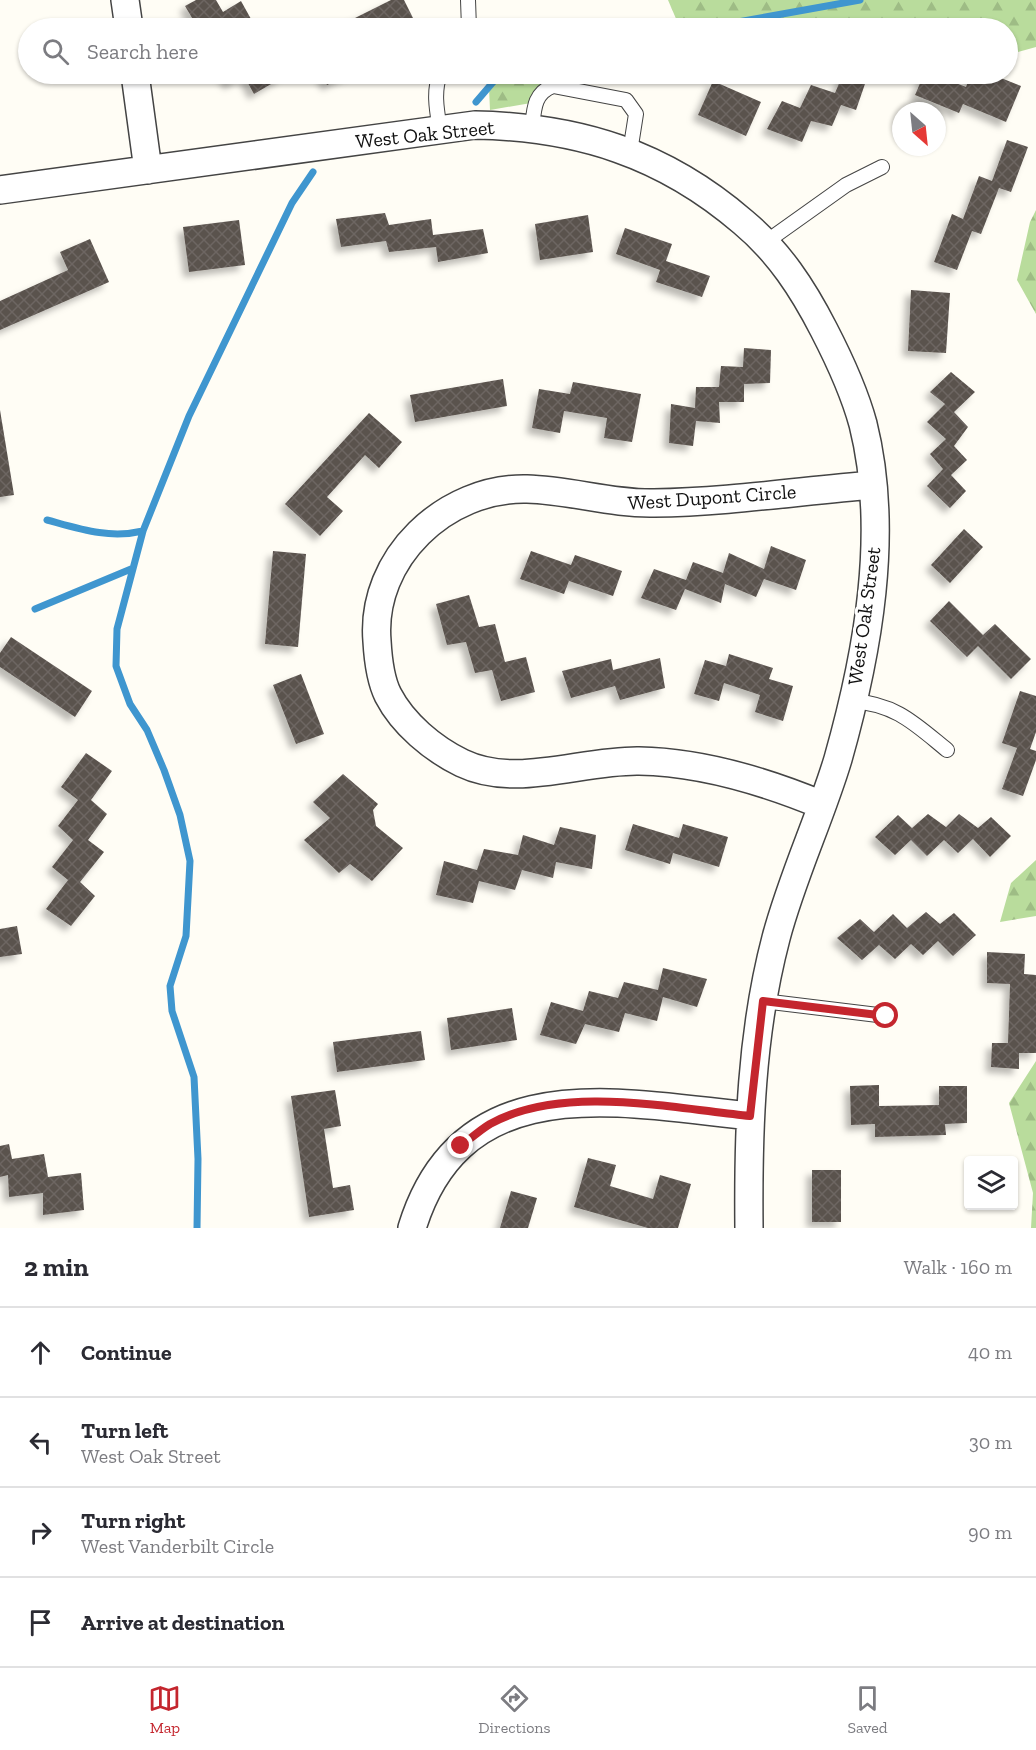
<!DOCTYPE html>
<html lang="en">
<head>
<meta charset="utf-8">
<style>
	:root { --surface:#fff; --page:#f2f2f3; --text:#2b2b33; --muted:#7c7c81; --line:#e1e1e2; --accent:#c4262e }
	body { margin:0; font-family:"Zilla Slab",serif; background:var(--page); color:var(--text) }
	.controls { position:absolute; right:18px; bottom:18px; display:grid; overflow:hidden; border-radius:6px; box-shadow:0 2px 4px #0004 }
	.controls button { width:54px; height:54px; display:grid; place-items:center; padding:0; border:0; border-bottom:2px solid var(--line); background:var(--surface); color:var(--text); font:30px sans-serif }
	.compass { position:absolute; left:892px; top:102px; width:54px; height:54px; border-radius:50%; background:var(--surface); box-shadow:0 2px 4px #0004; rotate:153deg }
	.stop { position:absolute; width:18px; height:18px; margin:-14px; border:4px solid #c4262e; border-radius:50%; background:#fff }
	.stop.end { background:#c4262e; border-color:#fff; box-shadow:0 2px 6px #0008 }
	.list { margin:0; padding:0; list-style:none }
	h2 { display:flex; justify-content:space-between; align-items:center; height:78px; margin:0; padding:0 24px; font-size:26px }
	h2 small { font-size:20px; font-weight:400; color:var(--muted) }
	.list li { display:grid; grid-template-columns:39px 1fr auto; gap:18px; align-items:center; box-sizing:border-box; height:90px; padding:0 24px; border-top:2px solid var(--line) }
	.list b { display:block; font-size:22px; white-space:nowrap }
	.list p { margin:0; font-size:20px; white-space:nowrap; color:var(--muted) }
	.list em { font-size:20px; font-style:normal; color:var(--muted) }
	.icon { flex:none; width:33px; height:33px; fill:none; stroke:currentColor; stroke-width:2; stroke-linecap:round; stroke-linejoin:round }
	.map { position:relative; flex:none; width:1036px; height:1228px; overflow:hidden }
	.search { position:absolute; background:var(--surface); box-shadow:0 2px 4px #0004; left:18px; right:18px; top:18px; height:66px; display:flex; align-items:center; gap:15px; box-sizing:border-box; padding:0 21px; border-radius:33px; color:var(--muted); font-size:22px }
	.sheet { height:438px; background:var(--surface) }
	nav { display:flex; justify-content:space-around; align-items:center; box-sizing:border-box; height:84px; border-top:2px solid var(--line); background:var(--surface); font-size:16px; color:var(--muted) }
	nav a { display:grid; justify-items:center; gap:3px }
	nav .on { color:var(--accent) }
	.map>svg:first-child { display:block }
	.forest { fill:url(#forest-firs) }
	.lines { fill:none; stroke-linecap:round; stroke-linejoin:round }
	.stream { stroke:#3f96cf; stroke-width:7 }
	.building { fill:url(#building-cross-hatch); filter:url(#shadow) }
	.service-casing { stroke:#444; stroke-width:16 }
	.minor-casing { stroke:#444; stroke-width:30 }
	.service { stroke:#fff; stroke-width:14 }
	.minor { stroke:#fff; stroke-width:27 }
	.route { stroke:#c4262e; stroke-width:8 }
	.labels { text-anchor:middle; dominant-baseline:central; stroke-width:6; stroke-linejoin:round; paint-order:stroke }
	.street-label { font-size:20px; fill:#111; stroke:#fff }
</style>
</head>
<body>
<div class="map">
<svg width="1036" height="1228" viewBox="0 0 1036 1228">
	<defs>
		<pattern id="forest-firs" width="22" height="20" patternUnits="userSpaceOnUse" patternTransform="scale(1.5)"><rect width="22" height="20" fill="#b9dc9c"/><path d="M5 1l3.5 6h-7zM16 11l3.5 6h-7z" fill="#9ebc85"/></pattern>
		<pattern id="building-cross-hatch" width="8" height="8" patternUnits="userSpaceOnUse" patternTransform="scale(1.5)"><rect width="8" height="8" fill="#5a524d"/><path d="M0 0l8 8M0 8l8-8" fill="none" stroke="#6d6662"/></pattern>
		<filter id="shadow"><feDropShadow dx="-5.5" dy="5.5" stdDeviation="3" flood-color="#0004"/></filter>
	</defs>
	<rect width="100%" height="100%" fill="#fffdf5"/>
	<path class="forest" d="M 668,0 L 1036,0 L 1036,47 L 1018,52 L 1008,43 L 1008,28 L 991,28 L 962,18 L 952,28 L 669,28 L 680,28 Z
		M 500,74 L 602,74 L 542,86 L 531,103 L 490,110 L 489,88 Z
		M 1036,210 L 1036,314 L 1017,280 L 1030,222 Z
		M 1036,860 L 1036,916 L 1000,922 L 1011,883 Z
		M 1036,1061 L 1036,1228 L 1031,1228 L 1033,1193 L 1009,1103 Z"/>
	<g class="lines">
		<path class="stream" d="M 669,28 L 704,28 L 860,0
			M 476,102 L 500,74
			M 47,520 C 80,529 109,539 143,531
			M 35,609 L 131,569
			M 197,1228 L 198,1159 L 194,1077 L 172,1011 L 170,986 L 186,936 L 190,861 L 180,815 L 164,770 L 147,730 L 130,704 L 116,666 L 117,629 L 143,531 L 189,416 L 292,203 L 313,172"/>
	</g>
	<path class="building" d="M 196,0 L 216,0 L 223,12 L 241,1 L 256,28 L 198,28 L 185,6 Z
		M 391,0 L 404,0 L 414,20 L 399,28 L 335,28 Z
		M 223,74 L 281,74 L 283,77 L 254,94 L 244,76 L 229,84 Z
		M 321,74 L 351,74 L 327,85 Z
		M 843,74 L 866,81 L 856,110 L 841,105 L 832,126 L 811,121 L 802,142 L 767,129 L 782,101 L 800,108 L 811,85 L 835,93 Z
		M 924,74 L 934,74 L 966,87 L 971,74 L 991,74 L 1021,86 L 1006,122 L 963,104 L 959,113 L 915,95 Z
		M 713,81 L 761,102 L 746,136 L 698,115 Z
		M 1007,140 L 1028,147 L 1011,192 L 999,188 L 981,234 L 972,231 L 957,270 L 934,262 L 952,214 L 963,219 L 979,176 L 992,181 Z
		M 385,213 L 389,225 L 431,219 L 433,235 L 483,229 L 488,253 L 438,262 L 436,247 L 389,252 L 386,241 L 341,247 L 336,219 Z
		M 588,215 L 593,252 L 540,260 L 535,224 Z
		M 239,220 L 245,265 L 189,272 L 183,227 Z
		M 625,228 L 672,244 L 666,261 L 710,276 L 702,297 L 656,282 L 660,270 L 616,254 Z
		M 90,239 L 109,282 L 0,330 L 0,301 L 68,270 L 60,252 Z
		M 911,290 L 950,293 L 946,353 L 908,351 Z
		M 744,348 L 771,350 L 770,383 L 744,384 L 744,402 L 719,402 L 720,423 L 696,421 L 693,446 L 669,443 L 671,404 L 695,408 L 696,387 L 719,387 L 721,366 L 743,367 Z
		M 951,372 L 975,392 L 954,412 L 968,427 L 954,446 L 967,460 L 951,475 L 966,491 L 950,508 L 927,486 L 943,469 L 930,454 L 946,439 L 927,422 L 945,404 L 930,392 Z
		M 503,379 L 507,406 L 415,422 L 410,395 Z
		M 573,382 L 641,394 L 632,442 L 604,438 L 607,418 L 564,411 L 560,433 L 532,428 L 539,389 L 570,394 Z
		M 0,410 L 14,495 L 0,497 Z
		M 369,413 L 402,442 L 379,468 L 365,455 L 327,497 L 343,511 L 320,536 L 285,504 Z
		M 964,529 L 983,547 L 950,583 L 931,565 Z
		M 771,546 L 806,560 L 796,590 L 764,579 L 756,597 L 725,584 L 721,603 L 685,589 L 676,610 L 641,598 L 654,569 L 686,580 L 693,562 L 723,573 L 729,553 L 764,569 Z
		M 273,551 L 306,554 L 298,647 L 265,644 Z
		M 531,551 L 571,565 L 575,555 L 622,571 L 613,596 L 569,581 L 564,594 L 520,579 Z
		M 469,595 L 479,627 L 495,624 L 505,662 L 526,657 L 535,692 L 501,701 L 492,670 L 475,673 L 466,642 L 447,645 L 436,604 Z
		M 949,601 L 983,635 L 995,624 L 1031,659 L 1011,679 L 978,646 L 967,657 L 930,621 Z
		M 11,637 L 92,691 L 75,717 L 0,667 L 0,653 Z
		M 729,654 L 773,668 L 769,679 L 793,686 L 783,721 L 755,712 L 760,695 L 724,683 L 719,701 L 694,694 L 705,660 L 726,666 Z
		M 660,658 L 665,688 L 620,700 L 615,686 L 571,698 L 562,671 L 611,659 L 613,670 Z
		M 301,674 L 324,734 L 296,744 L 273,685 Z
		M 1020,691 L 1036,696 L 1036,732 L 1030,749 L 1036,751 L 1036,760 L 1023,796 L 1002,789 L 1017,748 L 1002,743 Z
		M 86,753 L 112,771 L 91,800 L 107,814 L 88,840 L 104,852 L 80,882 L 95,896 L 71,926 L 46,909 L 68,880 L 52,867 L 73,840 L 58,826 L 78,800 L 61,787 Z
		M 343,774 L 378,804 L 373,810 L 376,826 L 403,848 L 372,881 L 350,864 L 339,873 L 304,840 L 330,818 L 313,802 Z
		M 928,814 L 946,827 L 959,814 L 978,828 L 991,817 L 1011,836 L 990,857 L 973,839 L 958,853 L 944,840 L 927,856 L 911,840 L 895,855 L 875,837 L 898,815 L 912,828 Z
		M 633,824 L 679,838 L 683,824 L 728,837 L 719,867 L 673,853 L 670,864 L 625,850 Z
		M 560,827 L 596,835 L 592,869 L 556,862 L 553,878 L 522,870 L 515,890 L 479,881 L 473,903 L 436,895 L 444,861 L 477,870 L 484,849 L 518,855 L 523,835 L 554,845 Z
		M 926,912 L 940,924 L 954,913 L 976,935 L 953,956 L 938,941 L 923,955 L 911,944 L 895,959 L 879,945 L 862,960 L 837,938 L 860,919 L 874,932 L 893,914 L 907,928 Z
		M 17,926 L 22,954 L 0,957 L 0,929 Z
		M 987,952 L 1025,954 L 1024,974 L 1036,975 L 1036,1053 L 1019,1053 L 1019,1069 L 991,1067 L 992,1043 L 1008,1043 L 1010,984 L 987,983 Z
		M 663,968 L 707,979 L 697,1007 L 663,997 L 657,1021 L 625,1013 L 619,1032 L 585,1024 L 576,1044 L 540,1035 L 551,1002 L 583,1011 L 589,991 L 618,998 L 624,982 L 658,990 Z
		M 512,1008 L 517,1040 L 451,1050 L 447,1018 Z
		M 421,1031 L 425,1060 L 337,1072 L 333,1042 Z
		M 879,1085 L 879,1106 L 939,1105 L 939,1086 L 967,1086 L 967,1123 L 945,1124 L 946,1135 L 875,1137 L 875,1124 L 851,1125 L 850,1086 Z
		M 335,1090 L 341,1126 L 324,1129 L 333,1188 L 350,1185 L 354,1210 L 309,1217 L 291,1096 Z
		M 9,1144 L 12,1159 L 44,1154 L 48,1177 L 81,1173 L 84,1210 L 43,1215 L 43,1193 L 9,1197 L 8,1175 L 0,1177 L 0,1146 Z
		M 588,1158 L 616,1165 L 610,1186 L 653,1199 L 660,1175 L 691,1184 L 678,1228 L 648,1228 L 574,1207 Z
		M 812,1170 L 841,1170 L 841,1222 L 812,1222 Z
		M 511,1191 L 537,1198 L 528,1228 L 500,1228 Z"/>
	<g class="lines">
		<g class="service-casing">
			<path id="service" d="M 468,0 L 469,28
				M 532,128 C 534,109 534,93 553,86 L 626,100 L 636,114 L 630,152
				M 440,130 C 437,111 433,92 440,74
				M 766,242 L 846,185 L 882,167
				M 852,701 C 896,704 915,724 947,750
				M 763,1001 L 886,1016"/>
		</g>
		<g class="minor-casing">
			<path id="minor" d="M 125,0 L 129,28
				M 135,74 L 148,170
				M 0,190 L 475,125 C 579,127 664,154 743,222 C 779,252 803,289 824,330 C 839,359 854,391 863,424 C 890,532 868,653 838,759 C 820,819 792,877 776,938 C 751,1033 748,1131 749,1228
				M 822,805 C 764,781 702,762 639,761 C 581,760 516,789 462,763 C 433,749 403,724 388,695 C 380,679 378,659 377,641 C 370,558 446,487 527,489 C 570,490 611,504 654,503 C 727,502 800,491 872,485
				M 412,1228 C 462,1065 620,1103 750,1116"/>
		</g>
		<use href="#service" class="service"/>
		<use href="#minor" class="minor"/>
	</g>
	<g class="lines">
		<path class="route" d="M 461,1146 C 470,1139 480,1130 490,1124 C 562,1084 672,1108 750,1116 L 763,1001 L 886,1016"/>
	</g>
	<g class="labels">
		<g class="street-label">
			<text transform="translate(425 134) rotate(-6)">West Oak Street</text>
			<text transform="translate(712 497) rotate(-4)">West Dupont Circle</text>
			<text transform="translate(864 616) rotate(-82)">West Oak Street</text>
		</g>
	</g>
</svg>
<div class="controls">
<button><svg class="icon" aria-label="layers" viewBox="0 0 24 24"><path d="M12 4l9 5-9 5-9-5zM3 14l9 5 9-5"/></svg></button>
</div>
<svg class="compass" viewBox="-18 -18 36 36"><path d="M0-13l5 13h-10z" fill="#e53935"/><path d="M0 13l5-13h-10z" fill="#7c7c81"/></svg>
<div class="stop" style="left:886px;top:1016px"></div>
<div class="stop end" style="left:461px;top:1146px"></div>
<div class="search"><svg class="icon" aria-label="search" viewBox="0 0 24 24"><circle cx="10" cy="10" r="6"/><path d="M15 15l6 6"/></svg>Search here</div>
</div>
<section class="sheet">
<h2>2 min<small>Walk · 160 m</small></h2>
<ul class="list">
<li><svg class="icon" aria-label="ahead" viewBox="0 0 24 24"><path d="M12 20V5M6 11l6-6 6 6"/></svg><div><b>Continue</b></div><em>40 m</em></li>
<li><svg class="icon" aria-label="left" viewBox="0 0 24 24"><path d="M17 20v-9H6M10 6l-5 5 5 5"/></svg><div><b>Turn left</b><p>West Oak Street</p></div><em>30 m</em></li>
<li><svg class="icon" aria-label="right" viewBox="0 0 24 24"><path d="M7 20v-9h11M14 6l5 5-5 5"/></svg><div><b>Turn right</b><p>West Vanderbilt Circle</p></div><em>90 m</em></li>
<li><svg class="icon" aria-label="arrive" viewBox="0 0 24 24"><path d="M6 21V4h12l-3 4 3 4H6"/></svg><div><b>Arrive at destination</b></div></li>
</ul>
</section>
<nav>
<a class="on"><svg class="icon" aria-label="map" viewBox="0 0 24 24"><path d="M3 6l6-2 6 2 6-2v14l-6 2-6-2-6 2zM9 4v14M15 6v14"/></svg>Map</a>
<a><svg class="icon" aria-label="directions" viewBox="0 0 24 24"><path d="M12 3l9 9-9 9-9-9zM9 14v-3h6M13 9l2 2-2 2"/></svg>Directions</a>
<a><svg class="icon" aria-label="saved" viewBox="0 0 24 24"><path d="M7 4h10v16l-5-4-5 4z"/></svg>Saved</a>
</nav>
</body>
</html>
